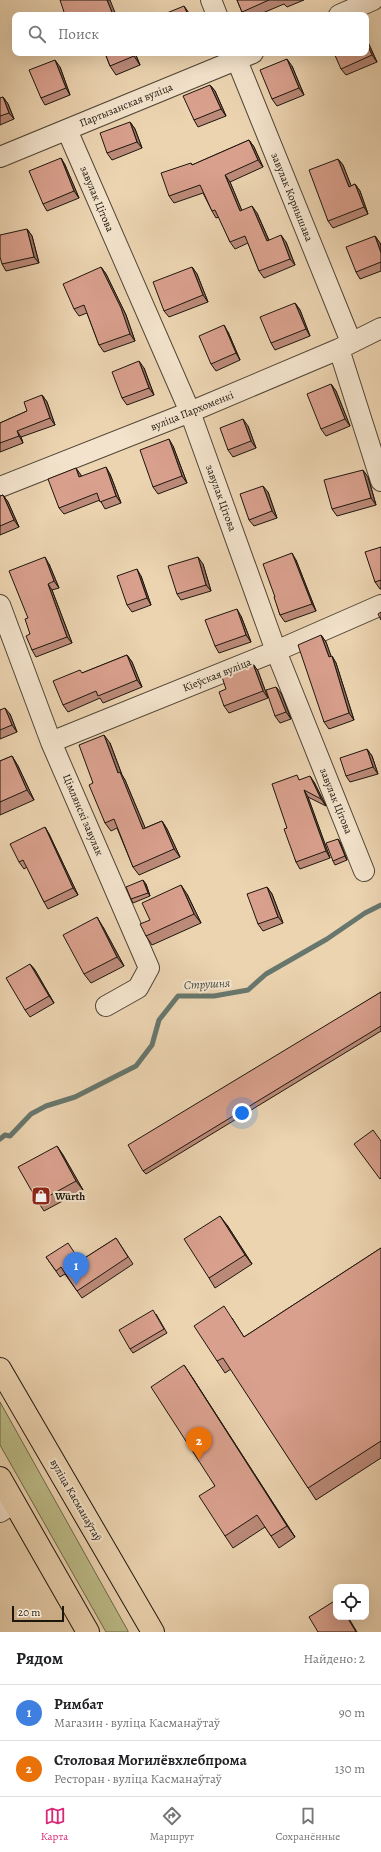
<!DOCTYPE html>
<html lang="ru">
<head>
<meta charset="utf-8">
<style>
	:root { --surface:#fff; --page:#f2f2f2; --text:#202124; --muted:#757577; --line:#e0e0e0; --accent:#db2777 }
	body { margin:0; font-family:Alegreya,serif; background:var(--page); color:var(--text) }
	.controls { position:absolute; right:12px; bottom:12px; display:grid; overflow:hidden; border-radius:8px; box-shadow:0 4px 16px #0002 }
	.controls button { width:36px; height:36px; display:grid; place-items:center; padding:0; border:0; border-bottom:1px solid var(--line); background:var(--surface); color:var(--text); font:20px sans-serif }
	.scale { position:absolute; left:12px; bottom:10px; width:52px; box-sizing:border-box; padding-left:4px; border:2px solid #1d160d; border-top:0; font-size:11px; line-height:14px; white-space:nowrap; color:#1d160d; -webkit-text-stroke:3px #f3e3cc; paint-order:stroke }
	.you { position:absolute; left:242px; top:1113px; width:14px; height:14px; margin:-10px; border:3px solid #fff; border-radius:50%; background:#1a73e8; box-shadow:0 0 0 6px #1a73e833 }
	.badge { display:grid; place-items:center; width:26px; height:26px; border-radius:50%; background:var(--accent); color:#fff; font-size:13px; font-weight:700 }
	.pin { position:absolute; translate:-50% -33px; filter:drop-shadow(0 1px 2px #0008) }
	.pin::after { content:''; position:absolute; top:21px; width:14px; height:12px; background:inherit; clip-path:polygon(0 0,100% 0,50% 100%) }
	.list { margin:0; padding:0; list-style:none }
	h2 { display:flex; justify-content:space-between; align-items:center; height:52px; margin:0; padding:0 16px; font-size:17px }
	h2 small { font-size:13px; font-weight:400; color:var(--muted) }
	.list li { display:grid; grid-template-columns:26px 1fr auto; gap:12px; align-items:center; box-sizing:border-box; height:56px; padding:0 16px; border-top:1px solid var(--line) }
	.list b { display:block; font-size:15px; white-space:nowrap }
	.list p { margin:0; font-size:13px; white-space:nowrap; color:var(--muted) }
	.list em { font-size:13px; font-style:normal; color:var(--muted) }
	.icon { flex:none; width:22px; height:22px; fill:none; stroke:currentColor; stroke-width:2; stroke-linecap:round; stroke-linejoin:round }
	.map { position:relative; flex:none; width:381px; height:1632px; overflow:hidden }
	.search { position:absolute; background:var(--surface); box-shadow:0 4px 16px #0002; left:12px; right:12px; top:12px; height:44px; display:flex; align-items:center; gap:10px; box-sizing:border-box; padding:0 14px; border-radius:8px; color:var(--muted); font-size:15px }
	.sheet { height:164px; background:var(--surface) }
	nav { display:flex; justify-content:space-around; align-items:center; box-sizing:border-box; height:56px; border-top:1px solid var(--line); background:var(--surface); font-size:11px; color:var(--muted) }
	nav a { display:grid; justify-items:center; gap:2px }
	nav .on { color:var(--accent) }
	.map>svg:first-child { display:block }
	.green { fill:#bcbc88; stroke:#6c694a }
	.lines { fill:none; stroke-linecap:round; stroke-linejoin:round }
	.stream { stroke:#67776d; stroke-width:5 }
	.minor-casing { stroke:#514636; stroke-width:22 }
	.major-casing { stroke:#1d160d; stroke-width:24 }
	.minor { stroke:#f3e3cc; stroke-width:20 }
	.major { stroke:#ecd4b1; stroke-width:22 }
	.wall { fill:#bb8a79; stroke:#1d160d }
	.shaded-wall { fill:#987063; stroke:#1d160d }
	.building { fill:#d9a08d; stroke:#1d160d }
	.labels { text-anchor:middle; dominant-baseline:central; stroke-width:4; stroke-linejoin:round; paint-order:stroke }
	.street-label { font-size:11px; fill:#1d160d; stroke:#f3e3cc }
	.poi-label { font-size:11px; font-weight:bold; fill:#1d160d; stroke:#f3e3cc; text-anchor:start }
	.water-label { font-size:12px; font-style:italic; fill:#484f45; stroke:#f3e3cc }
</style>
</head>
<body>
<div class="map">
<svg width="381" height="1632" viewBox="0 0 381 1632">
	<rect width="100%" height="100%" fill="#ecd4b1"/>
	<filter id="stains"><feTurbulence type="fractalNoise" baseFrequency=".005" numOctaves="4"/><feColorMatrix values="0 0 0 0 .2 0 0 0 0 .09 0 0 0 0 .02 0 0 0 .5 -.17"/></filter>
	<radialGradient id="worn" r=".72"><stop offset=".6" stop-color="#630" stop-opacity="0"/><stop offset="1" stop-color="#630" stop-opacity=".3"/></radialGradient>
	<path class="green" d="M 0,1402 L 128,1631 L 128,1632 L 106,1632 L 0,1445 Z"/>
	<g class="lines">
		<path class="stream" d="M 0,1139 L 5,1135 L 10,1136 L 31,1114 L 46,1106 L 75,1097 L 136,1066 L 152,1045 L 159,1020 L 178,996 L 214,996 L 248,990 L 266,974 L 327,939 L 365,913 L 381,905"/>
		<g class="minor-casing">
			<path id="minor" d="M 211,0 L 217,15
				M 339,15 L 373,0
				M 234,53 L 351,342
				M 67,130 L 190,412 L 276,651 L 364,871
				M 0,157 L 253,53
				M 339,349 L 381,481
				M 0,487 L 190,412 L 339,349 L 381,328
				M 0,605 L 51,742 L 149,968 L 138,988 L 106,1006
				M 51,742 L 276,651 L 381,605
				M 0,1512 L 14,1503"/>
		</g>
		<g class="major-casing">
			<path id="major" d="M 0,1369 L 153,1632
				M 0,1478 L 88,1632"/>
		</g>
		<use href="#minor" class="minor"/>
		<use href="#major" class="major"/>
	</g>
	<path class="wall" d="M 237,0 L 304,0 L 287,7 L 284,4 L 258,15 L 244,15 L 242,12 Z
		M 366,38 L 377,62 L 346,75 L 341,69 Z
		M 105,53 L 135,53 L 140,65 L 116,75 L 110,66 Z
		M 292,66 L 304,95 L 277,106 L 272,99 Z
		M 60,67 L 70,95 L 45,105 L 41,98 Z
		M 210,85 L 215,91 L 226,116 L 198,127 L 194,120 Z
		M 3,97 L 8,104 L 14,119 L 0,125 L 0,98 Z
		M 130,122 L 135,129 L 142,148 L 112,160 L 107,153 Z
		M 249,140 L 254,147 L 263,167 L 230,182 L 242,211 L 257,213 L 269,240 L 286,242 L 295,265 L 264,278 L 259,271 L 248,243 L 235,249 L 230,242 L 219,217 L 216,218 L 212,211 L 203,193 L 174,203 L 169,196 L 191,163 L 192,165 Z
		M 61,158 L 65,165 L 79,198 L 47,211 L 43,204 Z
		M 338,159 L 343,165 L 351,186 L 355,184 L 360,191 L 368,214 L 333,228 L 328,221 Z
		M 27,229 L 32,236 L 39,263 L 6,271 L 2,264 Z
		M 375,236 L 380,243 L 381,247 L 381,271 L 360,279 L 356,272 Z
		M 101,267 L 106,274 L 126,315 L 135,341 L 104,352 L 99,345 L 87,313 L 79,316 L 74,309 Z
		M 192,267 L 197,274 L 208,302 L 169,317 L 164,311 Z
		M 295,303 L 300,310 L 310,336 L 275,350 L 271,343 Z
		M 228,332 L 240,360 L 216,371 L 211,364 Z
		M 144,368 L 154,395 L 127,405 L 122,398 Z
		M 331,384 L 336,391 L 350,426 L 326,436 L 321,429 Z
		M 42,395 L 47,402 L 55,425 L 21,437 L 23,443 L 0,452 L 0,423 L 27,411 Z
		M 248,426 L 256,448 L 233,457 L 228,450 Z
		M 173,446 L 187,483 L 158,494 L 153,487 Z
		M 110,474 L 121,503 L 105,509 L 100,500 L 64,514 L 59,508 L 81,475 L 81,477 Z
		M 368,477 L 376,505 L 337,516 L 332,509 Z
		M 268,492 L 277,518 L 254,526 L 249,520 Z
		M 3,495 L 8,502 L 19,527 L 0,535 L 0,496 Z
		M 381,547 L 381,589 L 380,589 L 375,582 Z
		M 296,560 L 316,611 L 285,622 L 280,615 L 275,597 Z
		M 49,564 L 59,588 L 52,590 L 72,643 L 36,657 L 32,650 L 30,634 Z
		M 203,564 L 211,591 L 181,600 L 177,594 Z
		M 141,576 L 151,605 L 132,612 L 127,605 Z
		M 241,616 L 251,642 L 219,653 L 215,646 Z
		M 321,635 L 326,642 L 331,657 L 332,656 L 336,663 L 354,720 L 329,729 L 324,722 Z
		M 127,655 L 132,662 L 142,687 L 103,703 L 100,698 L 68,712 L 63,705 L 82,673 Z
		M 253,664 L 258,671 L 268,698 L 229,713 L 224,706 L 226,689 Z
		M 281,693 L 291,719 L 280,723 L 275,716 Z
		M 0,710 L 10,714 L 17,732 L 0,739 Z
		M 110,743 L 122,775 L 125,780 L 145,828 L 162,821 L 167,829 L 180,857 L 139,875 L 133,867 L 117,828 L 111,831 L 105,823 L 93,783 Z
		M 367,749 L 372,756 L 378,774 L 350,782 L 346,776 Z
		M 12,756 L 18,766 L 34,800 L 0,815 L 0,761 Z
		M 301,780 L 314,782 L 326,806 L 308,797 L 330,858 L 300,869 L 296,862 L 287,828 Z
		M 45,827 L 49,834 L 78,895 L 48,909 L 44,902 L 27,867 L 24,869 L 19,862 Z
		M 340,842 L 347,860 L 335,865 L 333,861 Z
		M 146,884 L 150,896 L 133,903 L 131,899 Z
		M 267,887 L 272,894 L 283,923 L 263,931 L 258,924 Z
		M 187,894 L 201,923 L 152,945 L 146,936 L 150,920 Z
		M 103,927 L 124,966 L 91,983 L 84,974 Z
		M 30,964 L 35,970 L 54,1003 L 30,1017 L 25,1010 Z
		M 381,992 L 381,1031 L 146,1174 L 143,1171 L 351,1011 Z
		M 57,1146 L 63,1155 L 83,1190 L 44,1211 L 38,1202 Z
		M 227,1225 L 252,1264 L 215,1288 L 209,1278 Z
		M 116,1238 L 133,1264 L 82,1298 L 65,1274 L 60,1277 L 46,1257 L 80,1261 Z
		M 381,1248 L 381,1458 L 316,1500 L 231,1369 L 225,1373 L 217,1361 L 232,1318 L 244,1337 Z
		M 156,1314 L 167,1333 L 133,1353 L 130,1349 Z
		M 192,1377 L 295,1537 L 279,1548 L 265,1527 L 233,1548 L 225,1536 Z"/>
	<path class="shaded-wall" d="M 107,0 L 110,0 L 116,15 L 113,15 Z
		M 184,6 L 189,13 L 190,15 L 188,15 Z
		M 366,38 L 377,62 L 372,55 L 366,42 Z
		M 133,53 L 135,53 L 140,65 L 134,56 Z
		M 287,59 L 292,66 L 304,95 L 299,88 Z
		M 55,60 L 60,67 L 70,95 L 66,88 Z
		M 210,85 L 215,91 L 226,116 L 221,109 Z
		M 3,97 L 8,104 L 14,119 L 9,113 Z
		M 130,122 L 135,129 L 142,148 L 137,142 Z
		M 249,140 L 254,147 L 263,167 L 258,160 Z
		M 61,158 L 65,165 L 79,198 L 74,191 Z
		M 338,159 L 343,165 L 354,193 L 349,187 Z
		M 225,175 L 230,182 L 245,218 L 240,211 Z
		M 355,184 L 360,191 L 368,214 L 364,207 Z
		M 252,206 L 257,213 L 272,248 L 267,241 Z
		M 27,229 L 32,236 L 39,263 L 34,257 Z
		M 281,235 L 286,242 L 295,265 L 290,259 Z
		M 375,236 L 380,243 L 381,247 L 381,253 Z
		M 101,267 L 106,274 L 126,315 L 135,341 L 130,334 Z
		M 192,267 L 197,274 L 208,302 L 203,295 Z
		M 295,303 L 300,310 L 310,336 L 306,329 Z
		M 224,325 L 228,332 L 240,360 L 236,353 Z
		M 139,361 L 144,368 L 154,395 L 149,388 Z
		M 331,384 L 336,391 L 350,426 L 345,419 Z
		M 42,395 L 47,402 L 55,425 L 50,418 Z
		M 243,419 L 248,426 L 256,448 L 251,441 Z
		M 17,431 L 21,437 L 23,443 L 19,436 Z
		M 169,439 L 173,446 L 187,483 L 182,476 Z
		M 106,467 L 110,474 L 121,503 L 116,496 Z
		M 76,468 L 81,475 L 84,484 L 79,477 Z
		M 363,470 L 368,477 L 376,505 L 371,498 Z
		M 263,486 L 268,492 L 277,518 L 272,511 Z
		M 3,495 L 8,502 L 19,527 L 14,520 Z
		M 292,553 L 296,560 L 316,611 L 312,604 Z
		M 45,557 L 49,564 L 59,588 L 54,581 Z
		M 198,557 L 203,564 L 211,591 L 206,585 Z
		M 137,569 L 141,576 L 151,605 L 147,598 Z
		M 48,584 L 52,590 L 72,643 L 67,637 Z
		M 237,609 L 241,616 L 251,642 L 246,635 Z
		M 321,635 L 326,642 L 334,664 L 329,657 Z
		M 127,655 L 132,662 L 142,687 L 137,680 Z
		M 332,656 L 336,663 L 354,720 L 349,713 Z
		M 253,664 L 258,671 L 268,698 L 263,691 Z
		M 276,687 L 281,693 L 291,719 L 286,712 Z
		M 5,708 L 10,714 L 17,732 L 12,725 Z
		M 104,735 L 110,743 L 122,775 L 125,780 L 149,837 L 143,829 L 118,773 Z
		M 367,749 L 372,756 L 378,774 L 373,767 Z
		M 12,756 L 18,766 L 34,800 L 27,790 Z
		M 310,776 L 314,782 L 326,806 L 321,799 Z
		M 304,790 L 308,797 L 330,858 L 326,851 Z
		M 162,821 L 167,829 L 180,857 L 174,849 Z
		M 45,827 L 49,834 L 78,895 L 73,888 Z
		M 338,839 L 340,842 L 347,860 L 345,856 Z
		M 143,880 L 146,884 L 150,896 L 148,893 Z
		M 181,885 L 187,894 L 201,923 L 194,914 Z
		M 267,887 L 272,894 L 283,923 L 278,917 Z
		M 97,917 L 103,927 L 124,966 L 117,957 Z
		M 30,964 L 35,970 L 54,1003 L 49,996 Z
		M 57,1146 L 63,1155 L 83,1190 L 76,1181 Z
		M 220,1216 L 227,1225 L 252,1264 L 245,1255 Z
		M 184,1365 L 192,1377 L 295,1537 L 287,1526 Z
		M 347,1617 L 348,1617 L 357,1632 L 356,1632 Z"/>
	<path class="building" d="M 60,0 L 107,0 L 113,15 L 65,15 Z
		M 237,0 L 269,0 L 242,12 Z
		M 184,6 L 188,15 L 162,15 Z
		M 366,42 L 372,55 L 341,69 L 334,53 L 366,53 Z
		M 105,53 L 133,53 L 134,56 L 110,66 Z
		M 287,59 L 299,88 L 272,99 L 260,70 Z
		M 55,60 L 66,88 L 41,98 L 29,70 Z
		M 210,85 L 221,109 L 194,120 L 183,96 Z
		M 3,97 L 9,113 L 0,116 L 0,98 Z
		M 130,122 L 137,142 L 107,153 L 100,133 Z
		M 249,140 L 258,160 L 225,175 L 240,211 L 252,206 L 267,241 L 281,235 L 290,259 L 259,271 L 245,236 L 230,242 L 215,210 L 212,211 L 200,185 L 169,196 L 161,173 L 191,163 L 192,165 Z
		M 61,158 L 74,191 L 43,204 L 29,171 Z
		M 338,159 L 349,187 L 355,184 L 364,207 L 328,221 L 309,170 Z
		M 27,229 L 34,257 L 2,264 L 0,257 L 0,235 Z
		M 375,236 L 381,253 L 381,262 L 356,272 L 346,247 Z
		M 101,267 L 121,308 L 130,334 L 99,345 L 84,305 L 74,309 L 63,284 Z
		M 192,267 L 203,295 L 164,311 L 153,282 Z
		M 295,303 L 306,329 L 271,343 L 260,317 Z
		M 224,325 L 236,353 L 211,364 L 199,336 Z
		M 139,361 L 149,388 L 122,398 L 112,372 Z
		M 331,384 L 345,419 L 321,429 L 307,394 Z
		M 42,395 L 50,418 L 17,431 L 19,436 L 0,443 L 0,423 L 27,411 L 24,402 Z
		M 243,419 L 251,441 L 228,450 L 220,428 Z
		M 169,439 L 182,476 L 153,487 L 140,450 Z
		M 106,467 L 116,496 L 100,502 L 97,493 L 59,508 L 48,479 L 76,468 L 79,477 Z
		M 363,470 L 371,498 L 332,509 L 324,480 Z
		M 263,486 L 272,511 L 249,520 L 240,494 Z
		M 3,495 L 14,520 L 0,526 L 0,496 Z
		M 381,547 L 381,580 L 375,582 L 365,552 Z
		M 292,553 L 312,604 L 280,615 L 274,597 L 275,597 L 263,564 Z
		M 45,557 L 54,581 L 48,584 L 67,637 L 32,650 L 26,636 L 30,634 L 25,619 L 28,618 L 9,571 Z
		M 198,557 L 206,585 L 177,594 L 168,566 Z
		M 137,569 L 147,598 L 127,605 L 117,576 Z
		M 237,609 L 246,635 L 215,646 L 205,620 Z
		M 381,612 L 381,620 L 378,614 Z
		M 321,635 L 329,657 L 332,656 L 349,713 L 324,722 L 298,645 Z
		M 127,655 L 137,680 L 98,696 L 96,691 L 63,705 L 53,681 L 80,670 L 82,673 Z
		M 253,664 L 263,691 L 224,706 L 219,692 L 226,689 L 222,677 Z
		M 276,687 L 286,712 L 275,716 L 266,690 Z
		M 5,708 L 12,725 L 0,730 L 0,710 Z
		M 104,735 L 118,773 L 120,772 L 143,829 L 162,821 L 174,849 L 133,867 L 114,819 L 105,823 L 89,785 L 93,783 L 79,745 Z
		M 367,749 L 373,767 L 346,776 L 340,758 Z
		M 12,756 L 27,790 L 0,802 L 0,761 Z
		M 297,775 L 299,780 L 310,776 L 321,799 L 304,790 L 326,851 L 296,862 L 284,829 L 287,828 L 272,784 Z
		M 45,827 L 73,888 L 44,902 L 23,860 L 19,862 L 10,844 Z
		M 338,839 L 345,856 L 333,861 L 326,843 Z
		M 143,880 L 148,893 L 131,899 L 126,887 Z
		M 181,885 L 194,914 L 146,936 L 140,924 L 150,920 L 142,903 Z
		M 267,887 L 278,917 L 258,924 L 247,894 Z
		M 97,917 L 117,957 L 84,974 L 63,935 Z
		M 30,964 L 49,996 L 25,1010 L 6,978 Z
		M 381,992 L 381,1026 L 143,1171 L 128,1145 Z
		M 373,1130 L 381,1141 L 381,1178 L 380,1179 L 354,1144 Z
		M 57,1146 L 76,1181 L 38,1202 L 18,1167 Z
		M 220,1216 L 245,1255 L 209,1278 L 184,1239 Z
		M 116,1238 L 128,1257 L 77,1291 L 61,1267 L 56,1271 L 46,1257 L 68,1243 L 80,1261 Z
		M 381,1248 L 381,1441 L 308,1488 L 223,1358 L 217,1361 L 194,1326 L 224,1306 L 244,1337 Z
		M 153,1310 L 164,1329 L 130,1349 L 119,1330 Z
		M 184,1365 L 287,1526 L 271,1536 L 257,1515 L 225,1536 L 199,1496 L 215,1486 L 151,1387 Z
		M 336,1600 L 336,1617 L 347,1617 L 356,1632 L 318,1632 L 309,1617 Z"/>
	<defs>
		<g id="shop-square" transform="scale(1)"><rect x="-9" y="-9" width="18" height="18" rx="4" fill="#8f2418" stroke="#f3e3cc"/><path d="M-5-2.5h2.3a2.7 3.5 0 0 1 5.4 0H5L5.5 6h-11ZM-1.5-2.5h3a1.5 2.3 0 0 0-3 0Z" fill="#fff"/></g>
	</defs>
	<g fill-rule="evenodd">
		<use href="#shop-square" x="41" y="1196"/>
	</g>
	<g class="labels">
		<g class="street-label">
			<text transform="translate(126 105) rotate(-22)">Партызанская вуліца</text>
			<text transform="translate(292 197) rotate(68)">завулак Корнышава</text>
			<text transform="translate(97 199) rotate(67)">завулак Цітова</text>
			<text transform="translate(192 411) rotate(-22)">вуліца Пархоменкі</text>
			<text transform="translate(221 498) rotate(70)">завулак Цітова</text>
			<text transform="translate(217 675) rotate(-22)">Кіеўская вуліца</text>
			<text transform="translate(336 801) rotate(68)">завулак Цітова</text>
			<text transform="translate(83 815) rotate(67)">Цімлянскі завулак</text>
			<text transform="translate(76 1500) rotate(60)">вуліца Касманаўтаў</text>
		</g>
		<g class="poi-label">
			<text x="55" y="1196">Würth</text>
		</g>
		<g class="water-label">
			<text transform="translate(207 984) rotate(-3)">Струшня</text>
		</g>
	</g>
	<rect width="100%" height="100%" filter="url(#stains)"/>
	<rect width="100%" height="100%" fill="url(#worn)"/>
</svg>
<div class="controls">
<button><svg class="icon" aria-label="locate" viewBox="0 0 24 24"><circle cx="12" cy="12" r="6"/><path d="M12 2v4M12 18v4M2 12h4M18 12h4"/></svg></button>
</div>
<div class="scale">20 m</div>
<div class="you"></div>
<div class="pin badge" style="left:76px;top:1285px;background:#3f7fe0">1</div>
<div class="pin badge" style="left:199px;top:1460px;background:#e8710a">2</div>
<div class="search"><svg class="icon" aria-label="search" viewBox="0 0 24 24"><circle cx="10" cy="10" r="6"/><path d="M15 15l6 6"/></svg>Поиск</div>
</div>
<section class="sheet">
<h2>Рядом<small>Найдено: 2</small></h2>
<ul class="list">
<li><span class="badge" style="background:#3f7fe0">1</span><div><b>Римбат</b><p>Магазин · вуліца Касманаўтаў</p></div><em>90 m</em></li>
<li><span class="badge" style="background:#e8710a">2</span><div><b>Столовая Могилёвхлебпрома</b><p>Ресторан · вуліца Касманаўтаў</p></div><em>130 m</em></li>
</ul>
</section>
<nav>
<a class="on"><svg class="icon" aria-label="map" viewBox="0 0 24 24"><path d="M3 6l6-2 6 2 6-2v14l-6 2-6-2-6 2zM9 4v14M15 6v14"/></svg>Карта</a>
<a><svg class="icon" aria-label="directions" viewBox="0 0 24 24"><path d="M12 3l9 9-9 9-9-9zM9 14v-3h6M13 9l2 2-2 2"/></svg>Маршрут</a>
<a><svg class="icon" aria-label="saved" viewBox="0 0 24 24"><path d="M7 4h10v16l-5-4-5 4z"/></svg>Сохранённые</a>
</nav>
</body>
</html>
